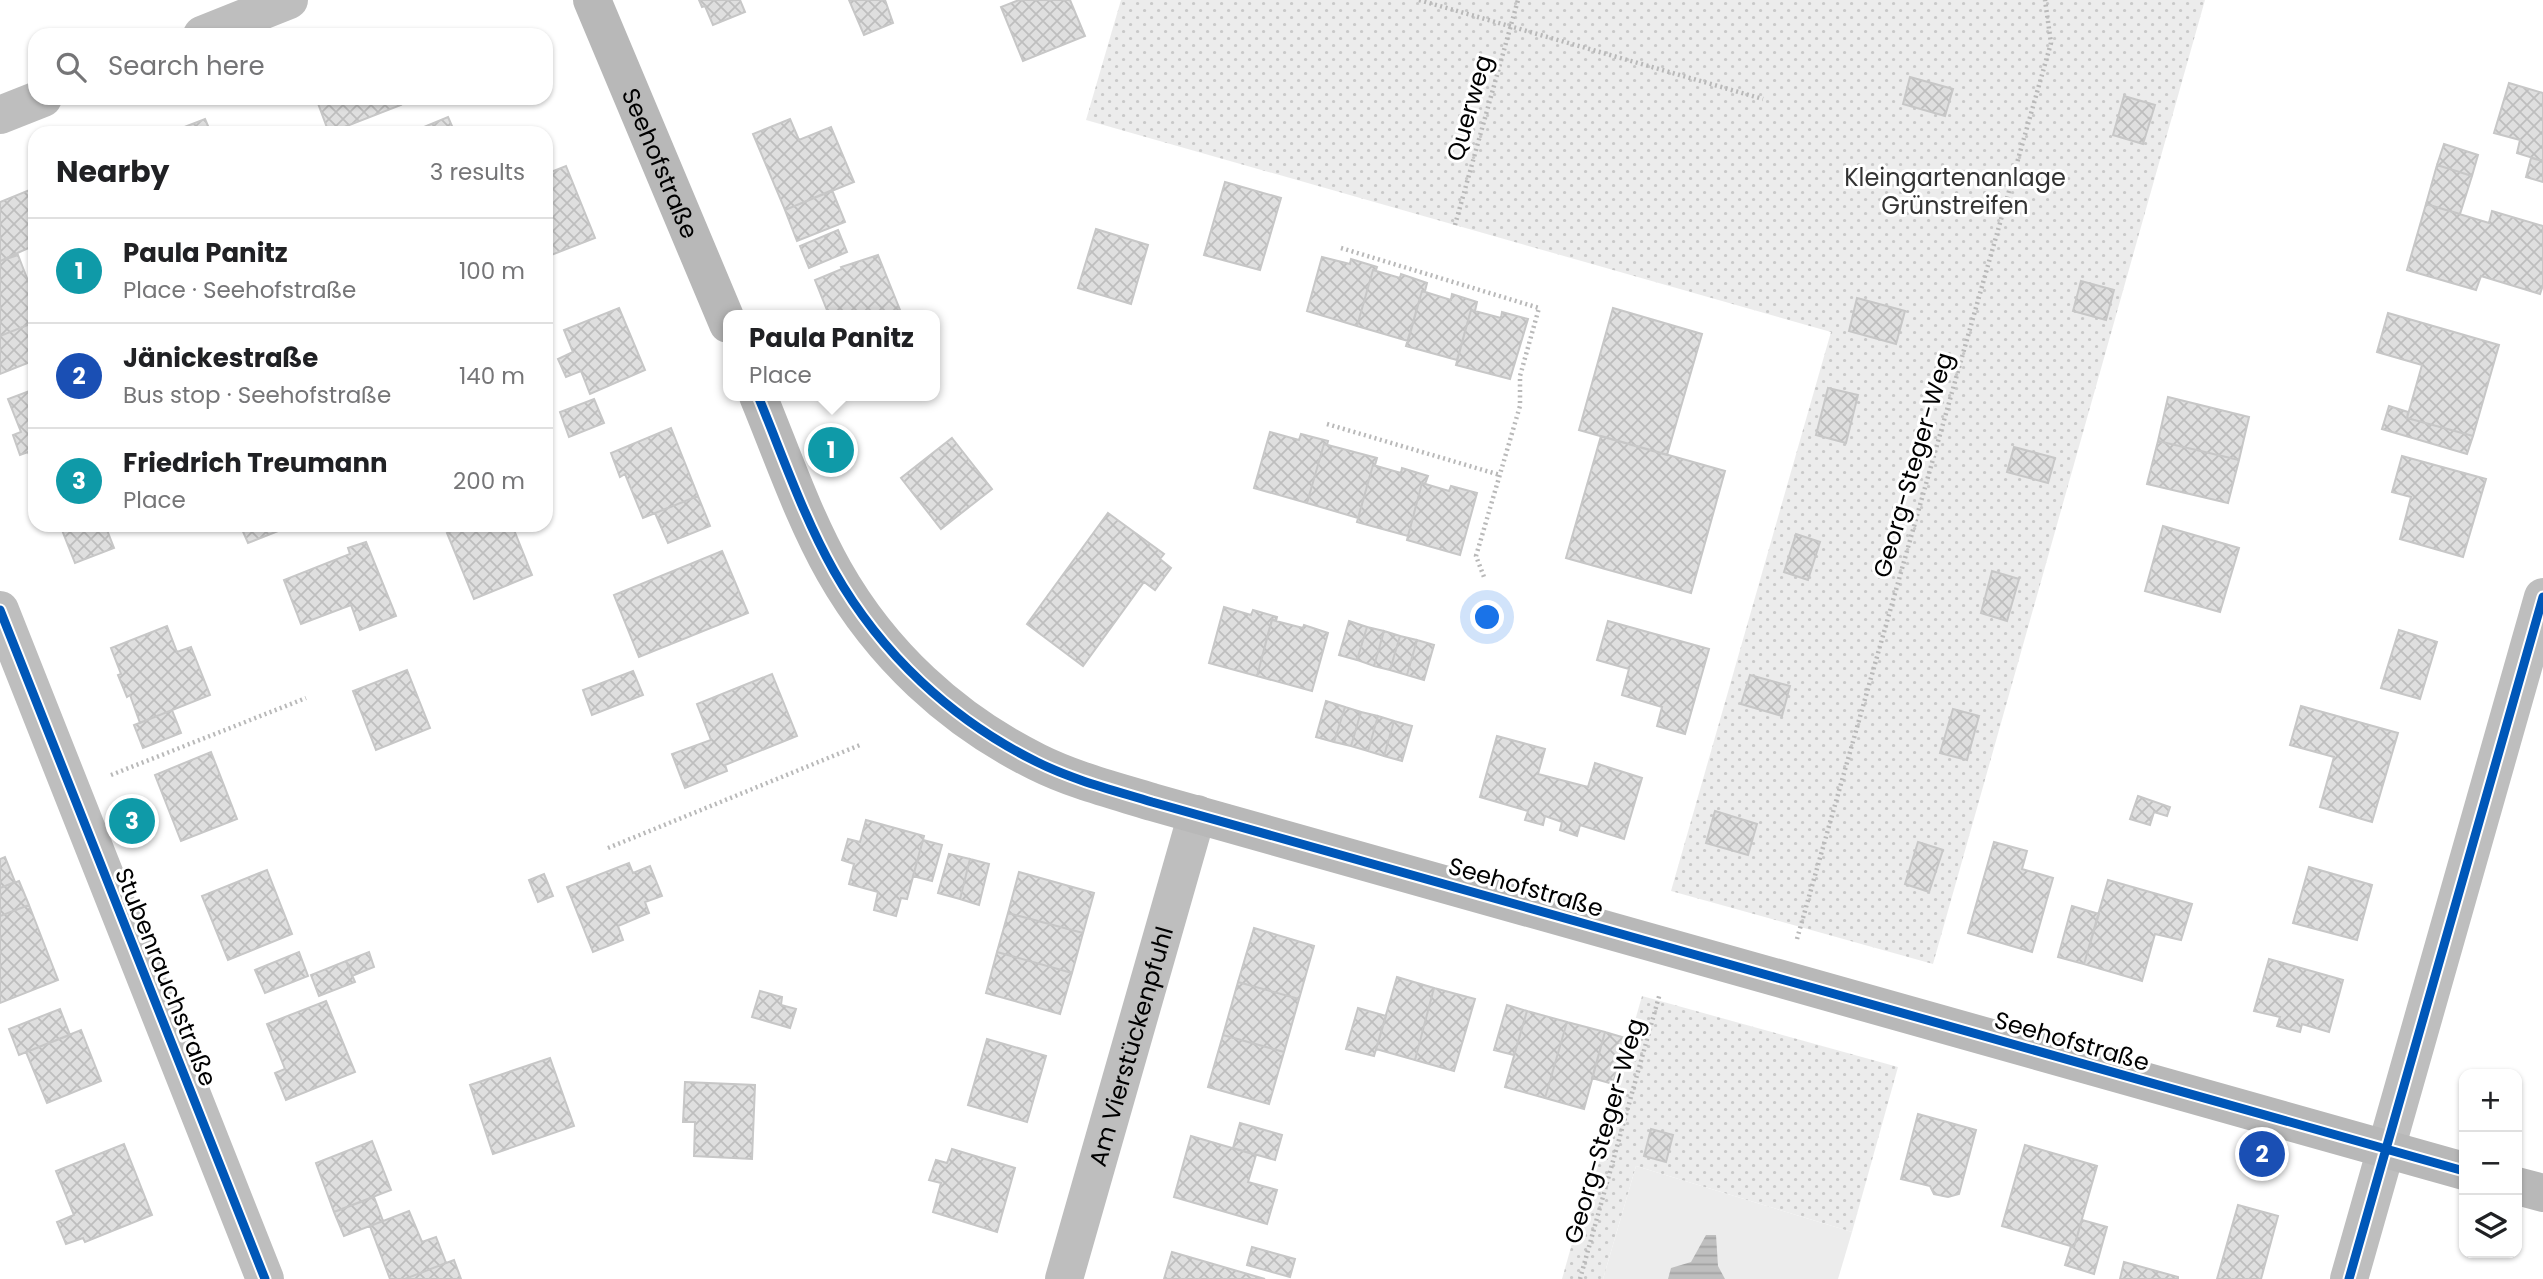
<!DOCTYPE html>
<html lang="en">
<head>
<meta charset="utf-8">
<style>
	:root { --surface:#fff; --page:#f6f6f6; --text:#202124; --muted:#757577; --line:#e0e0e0; --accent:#595959 }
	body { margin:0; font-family:Poppins,sans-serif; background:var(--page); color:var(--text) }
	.controls { position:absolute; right:21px; bottom:21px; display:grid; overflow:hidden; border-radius:14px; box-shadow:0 2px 5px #0004 }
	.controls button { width:63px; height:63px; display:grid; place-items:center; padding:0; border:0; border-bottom:2px solid var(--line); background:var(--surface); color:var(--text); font:35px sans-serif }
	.you { position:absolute; left:1488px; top:618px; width:24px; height:24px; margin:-18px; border:5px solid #fff; border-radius:50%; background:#1a73e8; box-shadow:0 0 0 10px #1a73e833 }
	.badge { display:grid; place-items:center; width:46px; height:46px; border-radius:50%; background:var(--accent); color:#fff; font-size:23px; font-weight:700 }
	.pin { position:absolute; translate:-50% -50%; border:4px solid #fff; box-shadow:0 2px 7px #0006 }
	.popup { position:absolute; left:723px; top:310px; width:217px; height:91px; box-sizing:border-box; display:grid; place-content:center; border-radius:14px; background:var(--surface); filter:drop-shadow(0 2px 5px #0005); font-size:23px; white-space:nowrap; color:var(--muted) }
	.popup b { font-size:26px; color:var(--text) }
	.popup::after { content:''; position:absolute; left:50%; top:100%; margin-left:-14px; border:14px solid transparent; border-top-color:var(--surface) }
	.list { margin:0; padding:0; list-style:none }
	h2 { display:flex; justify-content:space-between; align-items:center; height:91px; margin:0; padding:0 28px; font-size:30px }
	h2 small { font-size:23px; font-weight:400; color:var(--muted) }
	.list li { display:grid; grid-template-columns:46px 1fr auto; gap:21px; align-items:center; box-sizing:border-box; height:105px; padding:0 28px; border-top:2px solid var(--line) }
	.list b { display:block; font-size:26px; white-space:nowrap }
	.list p { margin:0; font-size:23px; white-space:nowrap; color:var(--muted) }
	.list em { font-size:23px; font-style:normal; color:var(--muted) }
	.icon { flex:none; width:38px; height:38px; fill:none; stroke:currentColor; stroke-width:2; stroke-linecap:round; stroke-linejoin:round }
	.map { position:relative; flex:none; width:2543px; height:1279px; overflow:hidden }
	.search { position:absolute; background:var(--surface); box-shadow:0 2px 5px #0004; left:28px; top:28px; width:525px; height:77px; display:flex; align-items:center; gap:18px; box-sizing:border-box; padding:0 24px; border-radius:21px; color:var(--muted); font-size:26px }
	.panel { position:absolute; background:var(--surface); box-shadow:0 2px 5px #0004; left:28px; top:126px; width:525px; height:406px; border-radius:21px }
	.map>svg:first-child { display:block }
	.grass { fill:#ececec }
	.garden { fill:url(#garden-dots) }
	.water { fill:url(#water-rules) }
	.building { fill:url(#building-cross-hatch); stroke:#c7c7c7; stroke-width:2 }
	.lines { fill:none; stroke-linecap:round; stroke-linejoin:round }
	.path { stroke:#b9b9b9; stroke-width:4.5; stroke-dasharray:2 3.5; stroke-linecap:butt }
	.street { stroke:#bebebe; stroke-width:38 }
	.secondary { stroke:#b8b8b8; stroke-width:38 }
	.cycleway-casing { stroke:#fff; stroke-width:13 }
	.cycleway { stroke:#0057b8; stroke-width:9 }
	.labels { text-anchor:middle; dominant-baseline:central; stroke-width:6; stroke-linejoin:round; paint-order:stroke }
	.street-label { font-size:24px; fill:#000; stroke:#fff }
	.park-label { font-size:24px; fill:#333; stroke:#fff }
</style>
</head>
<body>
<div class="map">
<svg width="2543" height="1279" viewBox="0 0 2543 1279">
	<defs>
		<pattern id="garden-dots" width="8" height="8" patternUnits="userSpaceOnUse" patternTransform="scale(1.75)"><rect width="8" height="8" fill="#ececec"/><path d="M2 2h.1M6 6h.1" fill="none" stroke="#c9c9c9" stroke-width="1.8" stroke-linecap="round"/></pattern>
		<pattern id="water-rules" width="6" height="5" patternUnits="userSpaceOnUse" patternTransform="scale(1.75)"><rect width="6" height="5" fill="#bfbfbf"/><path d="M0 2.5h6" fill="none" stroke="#a2a2a2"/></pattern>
		<pattern id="building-cross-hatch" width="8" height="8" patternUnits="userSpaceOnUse" patternTransform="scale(1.75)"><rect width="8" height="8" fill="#dfdfdf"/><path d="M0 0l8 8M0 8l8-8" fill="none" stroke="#bebebe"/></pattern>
	</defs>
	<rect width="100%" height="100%" fill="#fff"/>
	<path class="grass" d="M 1636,1166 L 1852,1232 L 1838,1279 L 1603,1279 Z"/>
	<path class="garden" d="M 1121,0 L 2205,0 L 1933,964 L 1671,891 L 1831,332 L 1086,120 Z
		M 1642,996 L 1898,1067 L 1852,1232 L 1636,1166 L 1603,1279 L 1562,1279 Z"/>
	<path class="water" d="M 1706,1235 L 1716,1235 L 1718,1266 L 1725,1279 L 1668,1279 L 1671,1268 L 1691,1262 Z"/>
	<path class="building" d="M 699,0 L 740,0 L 745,12 L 713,25 L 705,6 L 702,7 Z
		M 849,0 L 885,0 L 893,23 L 864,35 Z
		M 1019,0 L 1070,0 L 1085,36 L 1023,61 L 1001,7 Z
		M 1910,77 L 1953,89 L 1945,116 L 1903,104 Z
		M 2509,83 L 2543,93 L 2543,161 L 2517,153 L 2520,140 L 2494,133 Z
		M 2124,96 L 2155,105 L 2143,144 L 2113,135 Z
		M 316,98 L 399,98 L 401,105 L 329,133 Z
		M 448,117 L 455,133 L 412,133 L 412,132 Z
		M 205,119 L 211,133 L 169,133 Z
		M 790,119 L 799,140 L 831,127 L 854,182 L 785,210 L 753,134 Z
		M 2444,144 L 2478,155 L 2472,176 L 2437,165 Z
		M 2531,158 L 2543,161 L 2543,182 L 2526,177 Z
		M 2437,165 L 2472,176 L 2460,214 L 2426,204 Z
		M 566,166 L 595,238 L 546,257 L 546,174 Z
		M 1225,182 L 1281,198 L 1260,270 L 1204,255 Z
		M 32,189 L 35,197 L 35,245 L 0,261 L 0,202 Z
		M 832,190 L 845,222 L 797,241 L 785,210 Z
		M 2426,204 L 2489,223 L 2492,211 L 2543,226 L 2543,285 L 2540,294 L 2481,276 L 2476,290 L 2407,270 Z
		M 1096,229 L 1148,245 L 1131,304 L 1078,288 Z
		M 838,230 L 847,252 L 809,268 L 800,246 Z
		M 18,255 L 35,299 L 35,322 L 0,336 L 0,261 Z
		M 878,255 L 902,315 L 829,315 L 815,280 L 842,269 L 841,267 Z
		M 1322,257 L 1350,264 L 1351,259 L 1377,267 L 1376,270 L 1373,270 L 1357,326 L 1307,311 Z
		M 1373,270 L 1400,278 L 1401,274 L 1427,283 L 1425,291 L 1422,291 L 1408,341 L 1357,326 Z
		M 2081,281 L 2114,290 L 2106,320 L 2073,311 Z
		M 1422,291 L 1451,300 L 1452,294 L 1477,302 L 1475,311 L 1471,310 L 1457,360 L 1406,346 Z
		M 1857,298 L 1905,311 L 1896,344 L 1849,331 Z
		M 619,308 L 645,370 L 590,394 L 581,371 L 566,377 L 558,359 L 573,352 L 564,330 Z
		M 1613,308 L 1702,334 L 1667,455 L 1579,430 Z
		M 1471,310 L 1501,318 L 1502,312 L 1528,319 L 1510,379 L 1456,365 Z
		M 2388,313 L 2499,345 L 2473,436 L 2407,418 L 2422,365 L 2377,352 Z
		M 35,322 L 35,360 L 0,374 L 0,336 Z
		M 1828,388 L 1858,395 L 1846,443 L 1816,435 Z
		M 35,389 L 35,457 L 31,459 L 28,452 L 20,455 L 13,435 L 21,432 L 8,399 Z
		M 2168,397 L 2249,417 L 2239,460 L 2158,441 Z
		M 594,399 L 604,423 L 569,437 L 560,412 Z
		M 2389,406 L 2408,412 L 2407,418 L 2473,436 L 2467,454 L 2382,429 Z
		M 671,428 L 698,496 L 643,518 L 625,474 L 620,477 L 611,453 Z
		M 1270,432 L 1299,440 L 1301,434 L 1328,441 L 1327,445 L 1324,444 L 1307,503 L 1254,488 Z
		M 1601,436 L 1725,471 L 1691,593 L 1566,558 Z
		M 952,438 L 992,489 L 941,529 L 901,478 Z
		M 2158,441 L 2239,460 L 2228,503 L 2147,484 Z
		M 1324,444 L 1377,458 L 1375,465 L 1373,465 L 1358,518 L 1307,503 Z
		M 2014,447 L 2055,458 L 2048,483 L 2007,472 Z
		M 2402,456 L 2486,479 L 2463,557 L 2400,539 L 2411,497 L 2392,492 Z
		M 1373,465 L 1401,473 L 1402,468 L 1428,476 L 1425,484 L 1422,483 L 1408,536 L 1357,522 Z
		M 1422,483 L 1449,491 L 1451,486 L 1477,493 L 1460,555 L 1407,540 Z
		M 698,496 L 710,526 L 668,543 L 655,513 Z
		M 1108,513 L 1164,554 L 1160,559 L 1171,568 L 1155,590 L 1144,582 L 1083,666 L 1027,624 Z
		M 60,525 L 105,525 L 114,548 L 75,563 Z
		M 231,525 L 293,525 L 248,543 L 241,527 L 233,530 Z
		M 452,525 L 512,525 L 532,575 L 474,599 L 447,533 L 454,530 Z
		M 2163,526 L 2239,548 L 2220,612 L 2145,591 Z
		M 1796,534 L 1820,542 L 1808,580 L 1784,572 Z
		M 366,542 L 396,616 L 360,630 L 351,605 L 301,624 L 284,580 L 350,554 L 348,548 Z
		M 722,551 L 748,613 L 639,657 L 614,595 Z
		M 1992,571 L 2019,579 L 2007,621 L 1981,613 Z
		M 1224,607 L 1251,615 L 1253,610 L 1277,617 L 1276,621 L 1272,619 L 1257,676 L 1209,663 Z
		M 1272,620 L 1303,628 L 1304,625 L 1328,633 L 1312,691 L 1257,676 Z
		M 1349,621 L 1367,627 L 1357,660 L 1339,655 Z
		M 1608,621 L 1709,649 L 1685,734 L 1657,726 L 1662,707 L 1622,695 L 1629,669 L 1597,660 Z
		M 167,626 L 177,652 L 191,647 L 210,695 L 140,723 L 130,695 L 127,697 L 118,675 L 121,674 L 111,648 Z
		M 1367,627 L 1384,631 L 1374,666 L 1357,660 Z
		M 2399,630 L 2437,642 L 2420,699 L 2381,688 Z
		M 1384,631 L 1400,636 L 1390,670 L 1374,666 Z
		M 1400,636 L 1417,640 L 1407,675 L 1390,670 Z
		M 1417,640 L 1434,645 L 1424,680 L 1407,675 Z
		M 407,670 L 430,728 L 376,750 L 353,691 Z
		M 633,671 L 643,695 L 592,715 L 583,690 Z
		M 772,674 L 797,736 L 725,765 L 727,771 L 685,788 L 672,754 L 711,740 L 697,704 Z
		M 1750,675 L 1790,686 L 1782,716 L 1741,704 Z
		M 1326,701 L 1345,707 L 1334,742 L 1316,737 Z
		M 2301,706 L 2398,733 L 2372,822 L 2320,807 L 2334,757 L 2290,745 Z
		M 1345,707 L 1361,712 L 1351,746 L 1334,742 Z
		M 1953,709 L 1979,716 L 1967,760 L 1940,753 Z
		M 172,710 L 181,733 L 143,748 L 134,725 Z
		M 1361,712 L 1378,716 L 1368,751 L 1351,746 Z
		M 1378,716 L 1394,721 L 1384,756 L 1368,751 Z
		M 1394,721 L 1412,726 L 1402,761 L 1384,756 Z
		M 1497,736 L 1545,749 L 1538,774 L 1588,787 L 1595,763 L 1642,778 L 1624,839 L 1580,825 L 1577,836 L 1560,830 L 1562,822 L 1545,816 L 1543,825 L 1525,820 L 1528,811 L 1480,797 Z
		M 211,752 L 237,819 L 181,841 L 155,775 Z
		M 2138,796 L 2170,807 L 2167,816 L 2154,812 L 2150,825 L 2130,819 Z
		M 1715,811 L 1757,824 L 1748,855 L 1706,843 Z
		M 866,820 L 924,836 L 907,899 L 901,898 L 896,916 L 874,910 L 878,892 L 849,884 L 854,864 L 842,860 L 848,839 L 860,842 Z
		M 923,840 L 942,845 L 932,881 L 913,876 Z
		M 1918,842 L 1943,850 L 1929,892 L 1905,884 Z
		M 1994,842 L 2027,851 L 2022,869 L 2053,878 L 2032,952 L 1968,933 Z
		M 949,854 L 970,859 L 960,899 L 938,893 Z
		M 5,857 L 15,882 L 0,888 L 0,859 Z
		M 970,859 L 989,864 L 979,905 L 960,899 Z
		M 629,863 L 633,873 L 650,866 L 662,896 L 645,902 L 649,913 L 618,926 L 623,940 L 593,952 L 567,887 Z
		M 2309,867 L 2372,885 L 2357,940 L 2293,923 Z
		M 267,870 L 292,934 L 228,960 L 202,896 Z
		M 1019,872 L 1094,893 L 1083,933 L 1008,913 Z
		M 544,874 L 553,896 L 538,902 L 529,880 Z
		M 2108,880 L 2192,904 L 2181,940 L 2155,934 L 2142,981 L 2084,964 Z
		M 19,881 L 29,905 L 0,916 L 0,888 Z
		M 29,905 L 58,980 L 0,1003 L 0,916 Z
		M 2072,906 L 2099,914 L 2084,964 L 2058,957 Z
		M 1008,913 L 1083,933 L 1072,973 L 997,952 Z
		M 1254,928 L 1314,946 L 1299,999 L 1238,982 Z
		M 299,952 L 308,976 L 265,993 L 255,970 Z
		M 369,952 L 374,967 L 352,976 L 346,961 Z
		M 997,952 L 1072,973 L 1060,1014 L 986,993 Z
		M 2269,959 L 2343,980 L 2329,1032 L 2302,1024 L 2300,1032 L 2277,1026 L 2280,1017 L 2254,1011 Z
		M 346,961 L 355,982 L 319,996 L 311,975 Z
		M 1397,977 L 1434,988 L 1415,1060 L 1376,1049 Z
		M 1238,982 L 1299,999 L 1284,1052 L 1223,1035 Z
		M 1434,988 L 1475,999 L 1454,1071 L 1415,1060 Z
		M 760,991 L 782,997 L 781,1005 L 796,1009 L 790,1028 L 752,1017 Z
		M 326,1001 L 355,1072 L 286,1100 L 275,1073 L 285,1069 L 267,1024 Z
		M 1507,1005 L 1527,1011 L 1514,1055 L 1494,1050 Z
		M 1358,1008 L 1386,1016 L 1374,1056 L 1346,1049 Z
		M 60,1009 L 70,1035 L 19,1055 L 9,1029 Z
		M 1527,1011 L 1567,1022 L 1545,1098 L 1505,1087 Z
		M 1567,1022 L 1605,1032 L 1584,1109 L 1545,1098 Z
		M 81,1030 L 101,1081 L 47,1103 L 26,1052 Z
		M 1605,1032 L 1625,1038 L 1613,1084 L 1592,1078 Z
		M 1223,1035 L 1284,1052 L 1269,1104 L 1208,1087 Z
		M 987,1039 L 1046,1056 L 1027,1122 L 968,1105 Z
		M 550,1058 L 574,1126 L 493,1154 L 470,1085 Z
		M 685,1082 L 755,1085 L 752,1159 L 694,1156 L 695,1122 L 683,1122 Z
		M 1918,1114 L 1976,1130 L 1959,1194 L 1948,1197 L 1934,1194 L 1930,1186 L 1901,1179 Z
		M 1240,1123 L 1282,1135 L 1275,1160 L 1233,1148 Z
		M 1651,1129 L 1673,1135 L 1666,1162 L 1644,1156 Z
		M 1191,1136 L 1256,1155 L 1248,1182 L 1277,1190 L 1267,1224 L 1174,1197 Z
		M 372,1141 L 391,1190 L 334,1212 L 316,1163 Z
		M 124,1144 L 152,1215 L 85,1242 L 83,1238 L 66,1244 L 57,1222 L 74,1215 L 56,1171 Z
		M 2025,1145 L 2097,1166 L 2074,1247 L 2002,1226 Z
		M 952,1149 L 1015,1168 L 997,1232 L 933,1212 L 941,1183 L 929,1180 L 936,1160 L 947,1163 Z
		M 374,1197 L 383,1221 L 344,1236 L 334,1212 Z
		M 2238,1205 L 2278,1216 L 2261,1279 L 2217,1279 Z
		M 409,1211 L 422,1242 L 436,1237 L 446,1263 L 405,1279 L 390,1279 L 370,1226 Z
		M 2082,1220 L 2107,1227 L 2094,1274 L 2065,1265 L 2071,1246 L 2074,1247 Z
		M 1252,1247 L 1295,1259 L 1290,1277 L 1247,1265 Z
		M 1172,1252 L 1265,1279 L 1164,1279 Z
		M 454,1260 L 461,1279 L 405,1279 L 446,1263 Z
		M 2124,1262 L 2178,1277 L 2178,1279 L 2120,1279 Z"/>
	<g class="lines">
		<path class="path" d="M 1419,0 L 1763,99
			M 1455,225 L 1518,0
			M 1341,248 L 1539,308 L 1520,376 L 1520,406 L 1476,556 L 1484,577
			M 1327,424 L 1500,475
			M 111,775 L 306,698
			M 608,848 L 860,745
			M 1797,939 L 2051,43 L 2045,0
			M 1580,1279 L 1660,993"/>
		<g class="street">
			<path d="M 202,35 L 289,0"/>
			<path d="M 0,115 L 43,98"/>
			<path d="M 0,610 L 265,1279"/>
			<path id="s1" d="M 1064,1279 L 1197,814"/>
			<path d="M 2349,1279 L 2543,597"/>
		</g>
		<g class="secondary">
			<path id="s2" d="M 592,0 L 728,324"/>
			<path d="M 758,396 C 782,454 803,516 834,571 C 881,654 952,720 1037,762 C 1073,780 1113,790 1152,802 L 2464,1171"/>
			<path d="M 2517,1186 L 2543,1193"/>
		</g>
		<g class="cycleway-casing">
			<path id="cycleway" d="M 758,396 C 782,454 803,516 834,571 C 881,654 952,720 1037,762 C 1073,780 1113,790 1152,802 L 2464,1171
				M 0,610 L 265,1279
				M 2349,1279 L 2543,597"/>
		</g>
		<use href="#cycleway" class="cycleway"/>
	</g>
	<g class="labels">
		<g class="street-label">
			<text transform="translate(1469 108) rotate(-74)">Querweg</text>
			<text stroke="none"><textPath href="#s2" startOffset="177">Seehofstraße</textPath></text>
			<text transform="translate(1913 465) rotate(-74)">Georg-Steger-Weg</text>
			<text transform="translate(1526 887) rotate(16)">Seehofstraße</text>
			<text transform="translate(166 977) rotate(68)">Stubenrauchstraße</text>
			<text transform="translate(2072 1041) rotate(16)">Seehofstraße</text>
			<text stroke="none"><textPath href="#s1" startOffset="242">Am Vierstückenpfuhl</textPath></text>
			<text transform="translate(1604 1131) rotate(-74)">Georg-Steger-Weg</text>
		</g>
		<g class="park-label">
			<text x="1955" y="177">Kleingartenanlage<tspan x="1955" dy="28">Grünstreifen</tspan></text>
		</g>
	</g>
</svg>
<div class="controls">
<button>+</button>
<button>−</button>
<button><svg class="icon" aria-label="layers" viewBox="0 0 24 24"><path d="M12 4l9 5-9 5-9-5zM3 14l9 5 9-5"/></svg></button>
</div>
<div class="you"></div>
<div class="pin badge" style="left:831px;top:450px;background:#0f9aa8">1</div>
<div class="popup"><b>Paula Panitz</b>Place</div>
<div class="pin badge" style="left:2262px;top:1154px;background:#1a4fb4">2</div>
<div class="pin badge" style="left:132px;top:821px;background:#0f9aa8">3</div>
<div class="search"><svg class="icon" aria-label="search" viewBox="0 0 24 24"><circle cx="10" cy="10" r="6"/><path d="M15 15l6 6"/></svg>Search here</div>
<section class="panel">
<h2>Nearby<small>3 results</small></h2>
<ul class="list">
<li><span class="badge" style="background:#0f9aa8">1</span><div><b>Paula Panitz</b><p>Place · Seehofstraße</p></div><em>100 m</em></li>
<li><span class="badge" style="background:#1a4fb4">2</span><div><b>Jänickestraße</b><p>Bus stop · Seehofstraße</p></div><em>140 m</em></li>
<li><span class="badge" style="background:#0f9aa8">3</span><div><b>Friedrich Treumann</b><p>Place</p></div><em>200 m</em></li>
</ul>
</section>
</div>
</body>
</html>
